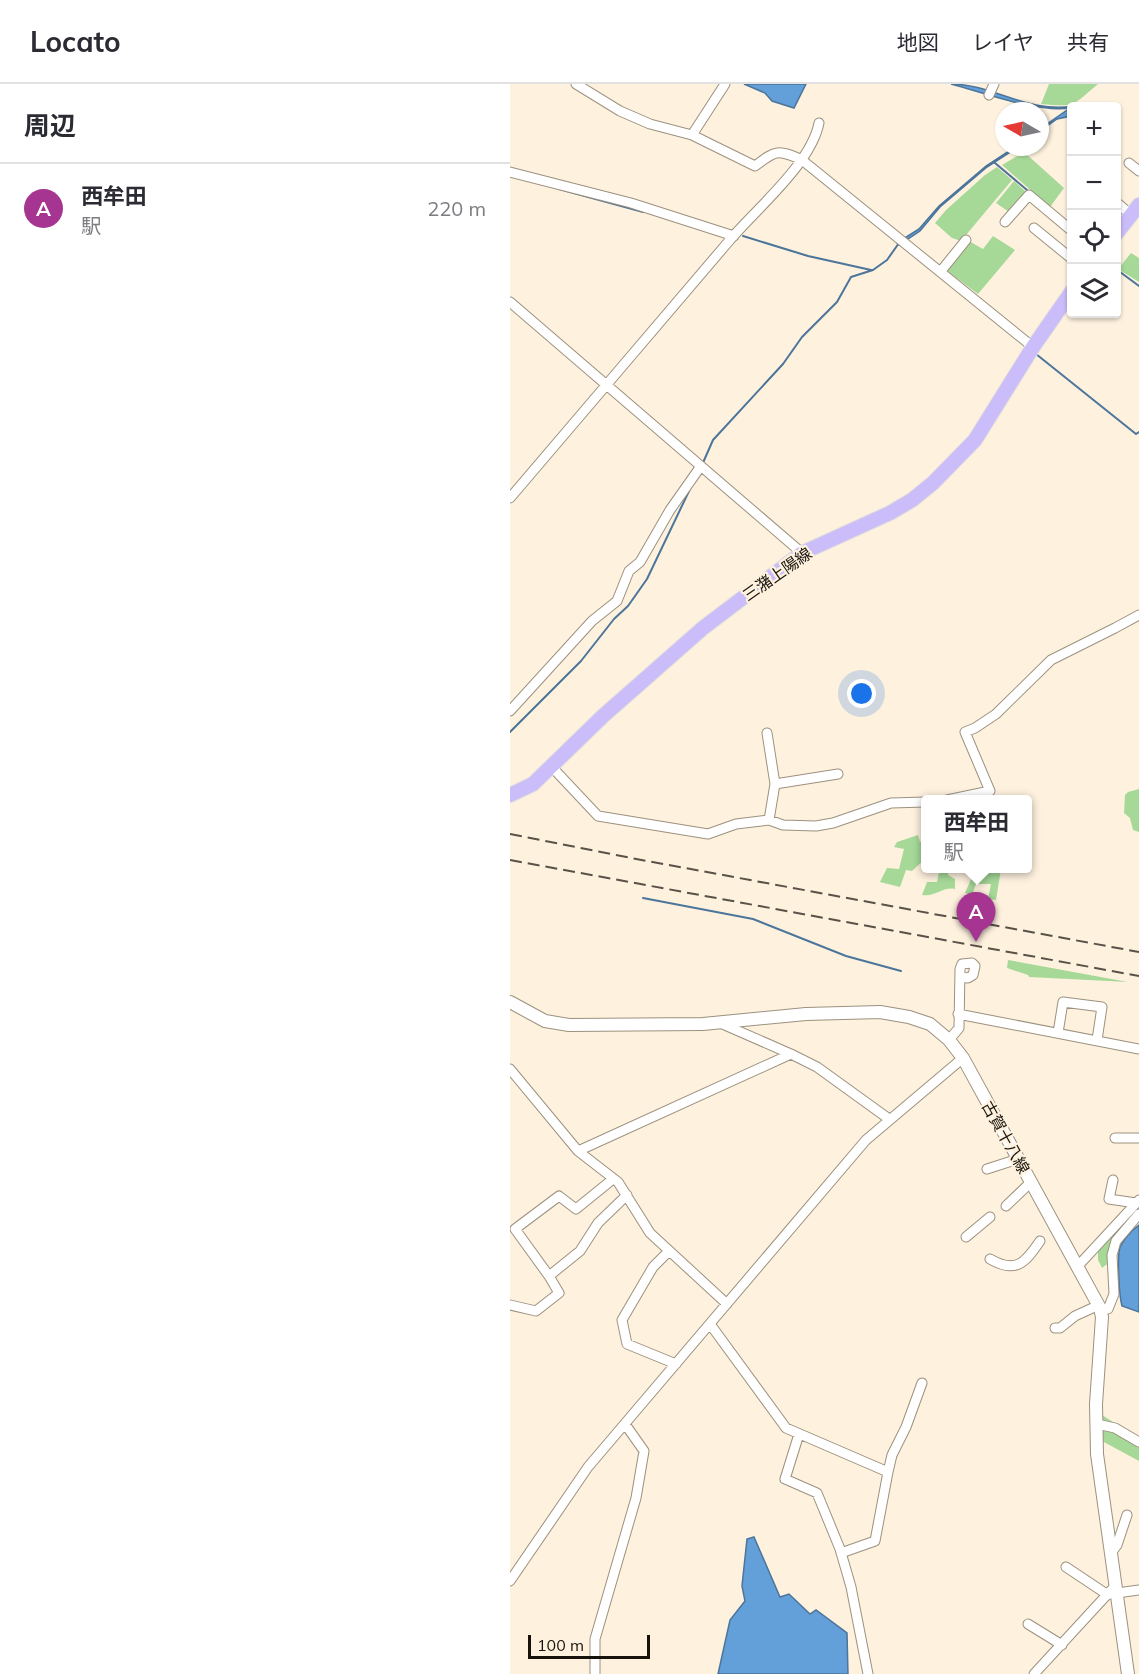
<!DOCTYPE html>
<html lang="ja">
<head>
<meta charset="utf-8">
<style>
	:root { --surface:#fff; --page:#f7f7f7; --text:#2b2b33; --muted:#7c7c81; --line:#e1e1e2; --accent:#a63591 }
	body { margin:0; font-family:Mulish,"Noto Sans JP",sans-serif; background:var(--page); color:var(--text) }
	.controls { position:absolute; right:18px; top:18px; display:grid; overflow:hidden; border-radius:6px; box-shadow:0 2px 4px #0004 }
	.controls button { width:54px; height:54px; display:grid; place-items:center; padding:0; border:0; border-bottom:2px solid var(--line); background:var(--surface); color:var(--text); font:30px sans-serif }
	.compass { position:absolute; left:485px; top:18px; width:54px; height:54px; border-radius:50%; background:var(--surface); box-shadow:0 2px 4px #0004; rotate:279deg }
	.scale { position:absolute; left:18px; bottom:15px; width:122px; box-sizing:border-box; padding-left:6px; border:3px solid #17130c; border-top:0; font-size:16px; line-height:21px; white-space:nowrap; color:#17130c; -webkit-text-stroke:4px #fef1de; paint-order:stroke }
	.you { position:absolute; left:352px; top:610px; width:21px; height:21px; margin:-15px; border:4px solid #fff; border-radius:50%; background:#1a73e8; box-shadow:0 0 0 9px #1a73e833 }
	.badge { display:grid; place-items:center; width:39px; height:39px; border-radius:50%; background:var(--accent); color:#fff; font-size:20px; font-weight:700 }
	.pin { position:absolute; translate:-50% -50px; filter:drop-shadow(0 2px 3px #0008) }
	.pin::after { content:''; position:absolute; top:32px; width:21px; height:18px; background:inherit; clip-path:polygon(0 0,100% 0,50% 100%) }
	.popup { position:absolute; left:411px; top:711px; width:111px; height:78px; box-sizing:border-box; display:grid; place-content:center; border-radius:6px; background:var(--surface); filter:drop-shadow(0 2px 4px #0005); font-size:20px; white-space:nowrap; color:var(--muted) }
	.popup b { font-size:22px; color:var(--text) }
	.popup::after { content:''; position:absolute; left:50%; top:100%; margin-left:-12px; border:12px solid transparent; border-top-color:var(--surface) }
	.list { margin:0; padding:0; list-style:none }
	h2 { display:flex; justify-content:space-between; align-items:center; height:78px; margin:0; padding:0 24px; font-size:26px }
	h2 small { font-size:20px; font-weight:400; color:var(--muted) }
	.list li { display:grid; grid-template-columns:39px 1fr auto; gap:18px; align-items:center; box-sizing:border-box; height:90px; padding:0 24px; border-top:2px solid var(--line) }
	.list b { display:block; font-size:22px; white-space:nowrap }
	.list p { margin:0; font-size:20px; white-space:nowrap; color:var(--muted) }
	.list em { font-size:20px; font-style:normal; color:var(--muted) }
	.icon { flex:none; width:33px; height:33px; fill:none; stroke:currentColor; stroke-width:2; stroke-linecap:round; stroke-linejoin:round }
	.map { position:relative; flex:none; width:629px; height:1590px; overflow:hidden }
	header { display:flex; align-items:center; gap:36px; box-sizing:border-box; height:84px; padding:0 30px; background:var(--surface); border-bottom:2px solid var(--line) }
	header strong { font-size:28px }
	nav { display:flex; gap:33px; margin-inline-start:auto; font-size:21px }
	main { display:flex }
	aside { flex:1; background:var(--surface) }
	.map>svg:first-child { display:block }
	.green { fill:#a6d998 }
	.water { fill:#639fd8; stroke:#4c759b; stroke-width:1.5 }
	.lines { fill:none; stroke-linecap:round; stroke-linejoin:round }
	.stream { stroke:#4c759b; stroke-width:2 }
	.street-casing { stroke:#9c917f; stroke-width:11 }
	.secondary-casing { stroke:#9c917f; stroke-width:14 }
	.primary-casing { stroke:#dfdedd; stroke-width:16 }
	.street { stroke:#fff; stroke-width:9 }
	.secondary { stroke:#fff; stroke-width:12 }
	.primary { stroke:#cbbcfa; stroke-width:14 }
	.rail { stroke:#595248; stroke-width:2; stroke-dasharray:12 6; stroke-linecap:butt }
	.labels { text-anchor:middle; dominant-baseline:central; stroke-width:4.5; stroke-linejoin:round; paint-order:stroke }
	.street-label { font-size:16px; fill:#17130c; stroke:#fef1de }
</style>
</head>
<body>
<header>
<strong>Locato</strong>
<nav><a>地図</a><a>レイヤ</a><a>共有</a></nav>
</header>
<main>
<aside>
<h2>周辺<small></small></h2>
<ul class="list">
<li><span class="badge">A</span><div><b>西牟田</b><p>駅</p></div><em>220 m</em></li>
</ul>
</aside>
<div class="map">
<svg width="629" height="1590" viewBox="0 0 629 1590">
	<rect width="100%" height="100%" fill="#fef1de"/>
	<path class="green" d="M 539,0 L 588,0 C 562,22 566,23 531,20 Z
		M 514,68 L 554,104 L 540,123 L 492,81 Z
		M 487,83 L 502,96 L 451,157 L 442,154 L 425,139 L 436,126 L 475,91 Z
		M 504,97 L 516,108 L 499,128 L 486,119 Z
		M 483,152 L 505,166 L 468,210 L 436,186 L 459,157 L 473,165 Z
		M 621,169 L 629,174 L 629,198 L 608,185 Z
		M 629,705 L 629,748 L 623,746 L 620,734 L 614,729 L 615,711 L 618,708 Z
		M 408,751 L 410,758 L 414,757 L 415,775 L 402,787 L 396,786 L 390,803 L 370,798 L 377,784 L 389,785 L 394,765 L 384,763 L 387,758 Z
		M 426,785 L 439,785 L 438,791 L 445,795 L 445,805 C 433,802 426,813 412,811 L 417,798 L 427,798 L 429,788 Z
		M 464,785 L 491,785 L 486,816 L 478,815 L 481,800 L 466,800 L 462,811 L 455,809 L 463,791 Z
		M 498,876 L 618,898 L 519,893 L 518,891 L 497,884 Z
		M 629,1119 L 629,1125 L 610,1145 L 600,1178 L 592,1184 L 588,1176 L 588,1167 Z
		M 589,1329 L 620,1349 L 629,1353 L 629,1377 L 592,1357 Z"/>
	<path class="water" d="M 234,0 L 296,0 L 284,24 L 262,17 L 255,9 Z
		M 441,0 C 482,0 519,30 563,22 L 561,32 L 547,35 L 530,47 L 530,45 L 560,24 C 527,29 475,9 441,0 Z
		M 505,63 L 508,63 L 477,83 L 430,123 L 410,147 L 389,161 L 387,159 L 409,145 L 429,122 L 476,82 Z
		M 629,1141 L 629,1228 L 612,1222 C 609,1211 607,1173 610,1163 C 614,1155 622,1146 629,1141 Z
		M 244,1453 L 270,1513 L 279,1510 L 300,1530 L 306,1526 L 337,1549 L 338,1590 L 208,1590 L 220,1536 L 235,1517 L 232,1502 L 237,1455 Z"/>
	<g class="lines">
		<path class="stream" d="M 485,79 L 517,106
			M 49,105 L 133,128
			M 233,152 L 298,172 L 361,186
			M 606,185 L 629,202
			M 526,270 L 626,350 L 629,348
			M 192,381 L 203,356 L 273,280 L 292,253 L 327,218 L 341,193 L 363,186 L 377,176 L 389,159
			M 0,648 L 71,577 L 104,535 L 118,522 L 137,495 L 180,405
			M 133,814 L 243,835 L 336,872 L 391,887"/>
		<g class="street-casing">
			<path id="street" d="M 66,0 L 110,27 L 140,40 L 182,51 L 245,82 C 266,66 268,65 292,76 L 523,263
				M 479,11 L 484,0
				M 182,51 L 215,0
				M 619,79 L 629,87
				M 0,88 L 121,119 L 224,152
				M 606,118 L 621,131
				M 495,138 L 519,111 L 562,147
				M 524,144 L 562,175
				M 431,187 L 456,156
				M 0,218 L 292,469
				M 0,414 C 73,328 146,243 219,157 C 246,125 301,80 309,39
				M 0,627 L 82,537 L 107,517 L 119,487 L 130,478 L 160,426 L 191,382
				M 257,649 L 265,700 L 259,736
				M 40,681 L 88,732 L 198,750 L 226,740 L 259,736 L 273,741 L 306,742 L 323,739 L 381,719 L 415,718
				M 265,700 L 328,690
				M 437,716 L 480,707 L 455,648 L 465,644 L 486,630 L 541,576 L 605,544 L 629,531
				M 448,930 L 629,965
				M 210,939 L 281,970 L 307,983 L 379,1035
				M 548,949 L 553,918 L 592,923 L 587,956
				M 439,956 L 449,944 L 450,885 L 452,880 L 462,879 L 465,882 L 463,891 L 458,894 L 450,893
				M 0,985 L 68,1067 L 108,1098 L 140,1149 L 217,1220
				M 605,1054 L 629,1054
				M 68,1067 L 281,970
				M 477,1085 L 508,1075
				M 103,1095 L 66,1125 L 49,1112 L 5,1145 L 39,1192 L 70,1167 L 88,1139 L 117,1111
				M 603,1096 L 599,1115 L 626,1119
				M 496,1122 L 521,1098
				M 456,1153 L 480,1133
				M 158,1168 L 143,1183 L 112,1236 L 117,1260 L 166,1280
				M 480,1175 C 506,1190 515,1179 530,1157
				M 567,1183 L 629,1116
				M 0,1221 L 26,1227 L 49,1209 L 39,1192
				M 598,1225 L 604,1210 L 602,1171 L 606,1157 L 629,1130
				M 200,1240 L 276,1344 L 378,1388 L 365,1457 L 331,1469
				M 545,1244 L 550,1244 L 565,1232 L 589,1221
				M 587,1340 L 605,1344 L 629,1358
				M 289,1350 L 275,1395 L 307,1409 L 330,1465 L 341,1503 L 358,1590
				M 378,1388 L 382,1371 L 396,1343 L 412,1299
				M 601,1469 L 607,1461 L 617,1431
				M 556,1483 L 598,1511
				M 0,1497 L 78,1383 L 356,1056 L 453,974
				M 607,1509 L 629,1506
				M 518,1540 L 552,1561
				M 85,1590 L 85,1555 L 126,1414 L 134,1367 L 115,1340
				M 524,1590 L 605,1502"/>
		</g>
		<g class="secondary-casing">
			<path id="secondary" d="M 0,918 L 35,937 L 59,941 L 193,940 L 296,930 L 370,928 L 399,933 L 420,940 L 439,956 L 453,974 L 590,1224 L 592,1233 L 586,1320 L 587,1370 L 618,1590"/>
		</g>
		<g class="primary-casing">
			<path id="primary" d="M 606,150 L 629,121
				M 0,711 L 23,700 L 93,632 L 193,544 L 292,469 L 380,429 L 402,416 L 423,399 L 465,356 L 523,263 L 562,207"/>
		</g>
		<use href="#street" class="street"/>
		<use href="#secondary" class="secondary"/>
		<use href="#primary" class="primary"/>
		<path class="rail" d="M 0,750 L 121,774 L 629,868
			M 0,776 L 629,892"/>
	</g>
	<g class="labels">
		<g class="street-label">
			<text transform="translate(267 490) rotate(-35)">三潴上陽線</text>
			<text transform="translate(496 1053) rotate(61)">古賀十八線</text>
		</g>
	</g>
</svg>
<div class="controls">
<button>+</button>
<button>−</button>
<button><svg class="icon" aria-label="locate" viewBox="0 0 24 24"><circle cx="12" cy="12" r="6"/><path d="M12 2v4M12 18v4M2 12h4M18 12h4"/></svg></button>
<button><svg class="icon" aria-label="layers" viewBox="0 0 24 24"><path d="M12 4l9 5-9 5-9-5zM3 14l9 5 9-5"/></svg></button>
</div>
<svg class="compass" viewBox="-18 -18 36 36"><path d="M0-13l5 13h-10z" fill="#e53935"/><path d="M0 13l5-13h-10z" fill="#7c7c81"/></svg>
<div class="scale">100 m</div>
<div class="you"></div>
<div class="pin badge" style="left:466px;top:858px">A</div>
<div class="popup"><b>西牟田</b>駅</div>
</div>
</main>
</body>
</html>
